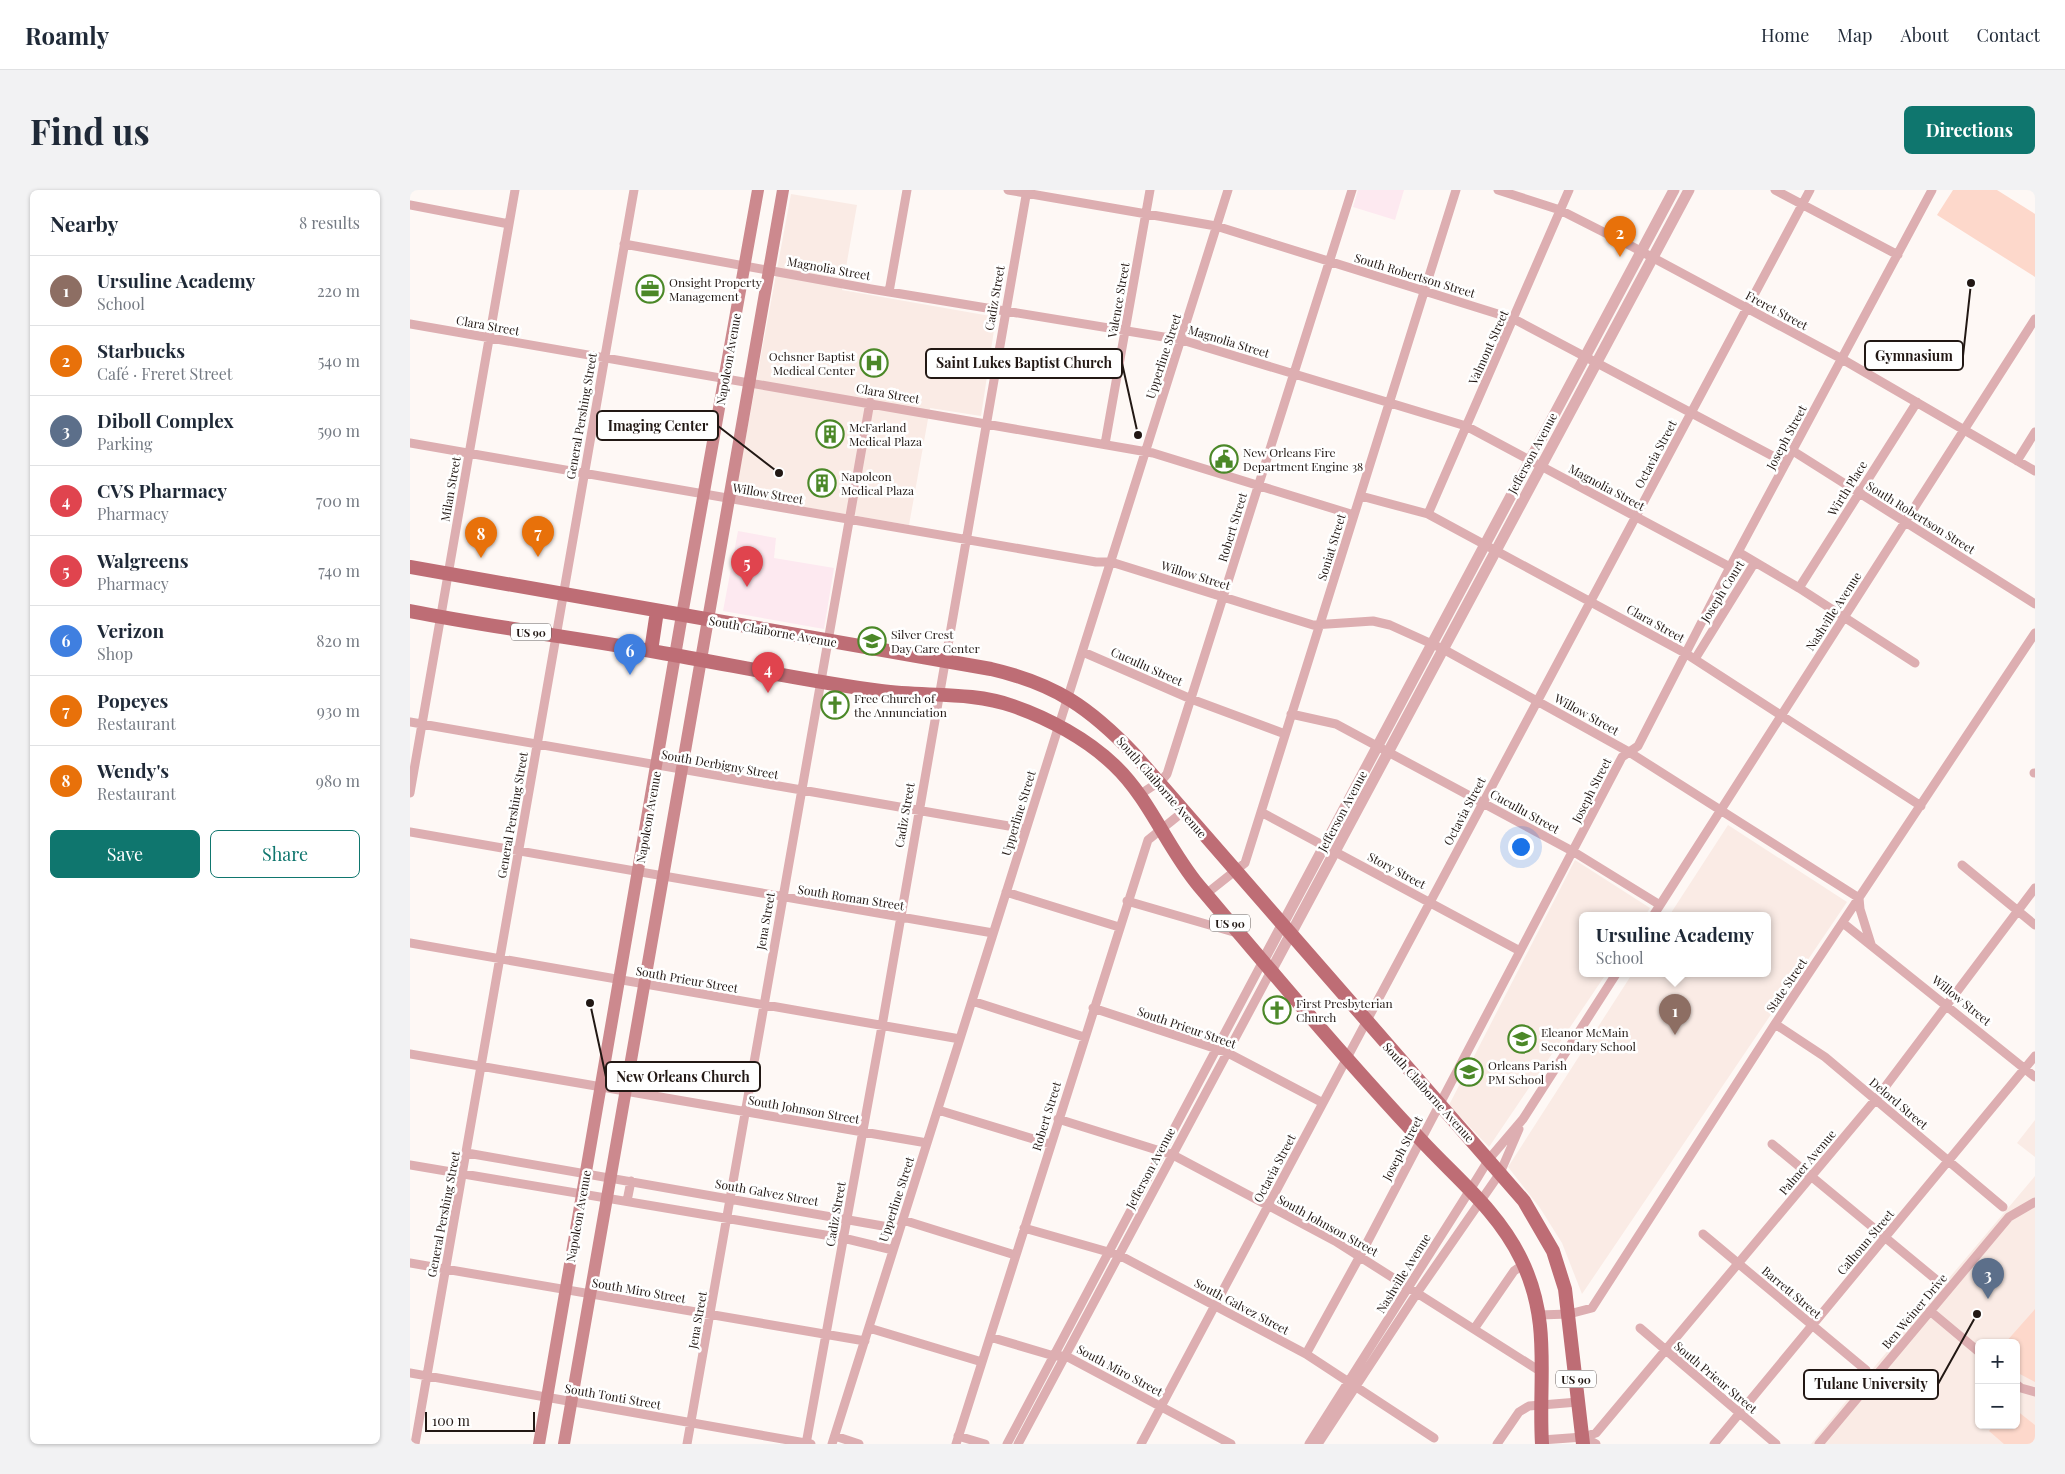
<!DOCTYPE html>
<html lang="en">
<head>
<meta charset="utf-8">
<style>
	:root { --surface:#fff; --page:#f2f2f3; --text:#1f2937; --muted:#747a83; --line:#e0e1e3; --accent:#0f766e }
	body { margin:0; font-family:"Playfair Display",serif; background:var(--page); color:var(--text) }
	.controls { position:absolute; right:15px; bottom:15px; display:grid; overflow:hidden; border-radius:8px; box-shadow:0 1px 4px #0004 }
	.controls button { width:45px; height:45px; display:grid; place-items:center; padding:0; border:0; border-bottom:1px solid var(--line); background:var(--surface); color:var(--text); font:25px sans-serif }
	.scale { position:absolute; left:15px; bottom:12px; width:110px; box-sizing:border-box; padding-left:5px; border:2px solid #221814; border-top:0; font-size:14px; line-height:18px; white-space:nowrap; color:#221814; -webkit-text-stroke:4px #fff; paint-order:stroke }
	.you { position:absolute; left:1110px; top:656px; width:18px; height:18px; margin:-12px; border:4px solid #fff; border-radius:50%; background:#1a73e8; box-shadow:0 0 0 8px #1a73e833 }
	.badge { display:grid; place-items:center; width:32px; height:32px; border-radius:50%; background:var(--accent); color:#fff; font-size:16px; font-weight:700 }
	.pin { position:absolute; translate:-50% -41px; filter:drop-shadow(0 1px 2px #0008) }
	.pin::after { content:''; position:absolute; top:26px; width:18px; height:15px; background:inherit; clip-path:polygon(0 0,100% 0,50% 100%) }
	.popup { position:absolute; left:1169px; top:722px; width:192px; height:65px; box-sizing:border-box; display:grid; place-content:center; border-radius:8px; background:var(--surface); filter:drop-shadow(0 1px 4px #0005); font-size:16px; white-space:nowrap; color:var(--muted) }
	.popup b { font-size:19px; color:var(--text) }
	.popup::after { content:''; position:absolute; left:50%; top:100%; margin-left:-10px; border:10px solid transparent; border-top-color:var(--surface) }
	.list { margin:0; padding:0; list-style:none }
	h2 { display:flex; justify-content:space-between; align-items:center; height:65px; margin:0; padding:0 20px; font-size:21px }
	h2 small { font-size:16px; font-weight:400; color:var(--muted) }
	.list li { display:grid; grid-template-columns:32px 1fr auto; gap:15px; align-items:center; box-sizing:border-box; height:70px; padding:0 20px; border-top:1px solid var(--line) }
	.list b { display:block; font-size:19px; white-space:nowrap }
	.list p { margin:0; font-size:16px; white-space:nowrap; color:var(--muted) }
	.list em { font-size:16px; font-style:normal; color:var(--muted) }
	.actions { display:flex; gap:10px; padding:15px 20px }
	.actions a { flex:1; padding:11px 0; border:1px solid var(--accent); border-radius:8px; text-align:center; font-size:18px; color:var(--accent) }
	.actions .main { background:var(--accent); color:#fff }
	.map { position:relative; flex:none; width:1625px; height:1254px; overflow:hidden; border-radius:8px }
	header { display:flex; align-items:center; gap:30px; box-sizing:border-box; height:70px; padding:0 25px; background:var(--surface); border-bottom:1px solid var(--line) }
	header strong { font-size:24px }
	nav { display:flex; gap:28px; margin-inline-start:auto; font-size:18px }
	.intro { display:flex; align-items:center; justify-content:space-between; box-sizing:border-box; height:120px; padding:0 30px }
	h1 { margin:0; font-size:35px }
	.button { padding:12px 22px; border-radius:8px; background:var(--accent); color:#fff; font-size:18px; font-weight:700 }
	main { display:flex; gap:30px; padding:0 30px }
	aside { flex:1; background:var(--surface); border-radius:8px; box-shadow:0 1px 4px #0004 }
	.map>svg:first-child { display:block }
	.commercial { fill:#fde9f0 }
	.built { fill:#faebe5; fill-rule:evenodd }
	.green { fill:#fdd8cb }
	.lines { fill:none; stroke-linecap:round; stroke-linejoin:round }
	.minor { stroke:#ddaeb1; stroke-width:9 }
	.tertiary { stroke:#ddaeb1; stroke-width:11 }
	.secondary { stroke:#cc898e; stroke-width:12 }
	.primary { stroke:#be6d75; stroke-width:14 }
	.labels { text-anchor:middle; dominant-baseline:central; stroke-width:5; stroke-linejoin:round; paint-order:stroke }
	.shield { fill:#fff; stroke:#645d5a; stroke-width:1 }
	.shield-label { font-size:11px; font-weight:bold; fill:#221814 }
	.street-label { font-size:12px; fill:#221814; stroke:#fff }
	.poi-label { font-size:12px; fill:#221814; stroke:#fff; text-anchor:start }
	.leader { fill:none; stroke:#221814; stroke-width:2 }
	.callout-dot { fill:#221814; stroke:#fff; stroke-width:2 }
	.callout { fill:#fff; stroke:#221814; stroke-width:2 }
	.callout-label { font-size:14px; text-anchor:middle; font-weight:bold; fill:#221814 }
</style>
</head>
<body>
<header>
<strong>Roamly</strong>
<nav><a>Home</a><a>Map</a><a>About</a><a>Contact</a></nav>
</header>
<div class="intro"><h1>Find us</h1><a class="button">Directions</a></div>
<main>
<aside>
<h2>Nearby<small>8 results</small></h2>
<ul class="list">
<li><span class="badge" style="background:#8d6e63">1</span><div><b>Ursuline Academy</b><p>School</p></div><em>220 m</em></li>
<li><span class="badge" style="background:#e8710a">2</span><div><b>Starbucks</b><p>Café · Freret Street</p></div><em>540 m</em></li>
<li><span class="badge" style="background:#5c6f8a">3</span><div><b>Diboll Complex</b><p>Parking</p></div><em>590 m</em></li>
<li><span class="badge" style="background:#e0444e">4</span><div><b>CVS Pharmacy</b><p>Pharmacy</p></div><em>700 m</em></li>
<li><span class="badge" style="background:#e0444e">5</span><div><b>Walgreens</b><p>Pharmacy</p></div><em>740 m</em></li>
<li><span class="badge" style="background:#3f7fe0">6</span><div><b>Verizon</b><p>Shop</p></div><em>820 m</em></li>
<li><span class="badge" style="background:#e8710a">7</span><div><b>Popeyes</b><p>Restaurant</p></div><em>930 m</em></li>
<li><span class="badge" style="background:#e8710a">8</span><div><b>Wendy's</b><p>Restaurant</p></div><em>980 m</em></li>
</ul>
<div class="actions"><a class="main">Save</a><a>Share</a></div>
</aside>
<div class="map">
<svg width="1625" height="1254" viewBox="0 0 1625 1254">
	<rect width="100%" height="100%" fill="#fef8f5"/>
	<path class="commercial" d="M 948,0 L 994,0 L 985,30 L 943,17 Z
		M 328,341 L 366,348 L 364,368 L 424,378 L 414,439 L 313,421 Z"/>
	<path class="built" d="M 381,4 L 447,15 L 432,100 L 586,127 L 571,226 L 520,218 L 499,335 L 325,305 Z
		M 1318,635 L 1437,712 L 1172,1104 L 1152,1053 L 1130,1018 L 1098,977 L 1222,784 L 1358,784 L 1358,726 L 1259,726 Z
		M 1165,670 L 1240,718 L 1235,726 L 1172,726 L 1172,784 L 1196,784 L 1079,957 L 1039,915 Z
		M 1625,930 L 1625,967 L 1607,953 Z
		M 1625,986 L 1625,1254 L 1401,1254 L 1460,1182 ZM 1569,1153 L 1606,1153 L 1606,1235 L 1569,1235 Z"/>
	<path class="green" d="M 1543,0 L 1587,0 L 1625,24 L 1625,87 L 1527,25 Z
		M 1625,1119 L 1625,1192 L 1606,1182 L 1606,1153 L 1595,1153 Z
		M 1606,1220 L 1625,1235 L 1625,1254 L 1594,1254 L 1579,1241 L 1584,1235 L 1606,1235 Z"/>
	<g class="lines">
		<path class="minor" d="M 598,0 L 806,36 L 1104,129 L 1376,273
			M 1088,0 L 1150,20 L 1223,57 L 1432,169 L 1625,281
			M 1365,0 L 1488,65
			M 0,15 L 99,34
			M 214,54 L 461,99 L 772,150 L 1056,236 L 1320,377
			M 479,102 L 497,0
			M 0,134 L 743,263 L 944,325
			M 0,253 L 686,372 L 701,372 L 903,435 L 963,431 L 980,435 L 1033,459 L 1219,562 L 1449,708 L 1450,719 L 1461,754
			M 695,254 L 740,0
			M 1383,261 L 1625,414
			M 1607,271 L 1625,242
			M 951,306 L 1018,324 L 1275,463 L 1511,616
			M 1018,324 L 1159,0
			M 1328,362 L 1389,398 L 1505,473
			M 1389,398 L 1507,212
			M 673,462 L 781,509 L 875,544
			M 1285,469 L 1345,372
			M 881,524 L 926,534 L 1164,662 L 1250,715
			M 0,532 L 616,639
			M 1624,583 L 1625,583
			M 0,603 L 105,0
			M 729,605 L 752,590 L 757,584 L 942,0
			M 851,622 L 1110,761
			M 0,642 L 583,743
			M 1552,675 L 1625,735
			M 596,702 L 709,737
			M 796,704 L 835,673 L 1046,0
			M 717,711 L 827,743
			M 1243,726 L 1625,129
			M 1433,733 L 1625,887
			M 0,753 L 550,849
			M 562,811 L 674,847
			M 683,818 L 816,862 L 913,913
			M 1365,834 L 1415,867 L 1593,1017
			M 0,864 L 517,953
			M 528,920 L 640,954
			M 648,929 L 763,965 L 925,1051 L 1133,1183
			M 1362,954 L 1529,1092
			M 57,963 L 490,1039
			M 0,975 L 433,1048 L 483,1060
			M 217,1011 L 221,991
			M 493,1030 L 605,1065
			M 614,1038 L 709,1065 L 896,1164 L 1024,1248
			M 1293,1044 L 1456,1180
			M 0,1073 L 455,1151
			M 1520,1121 L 1569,1162
			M 1129,1125 L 1159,1124 L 1182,1118 L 1365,834 L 1625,443
			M 459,1138 L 572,1172
			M 1230,1138 L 1366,1254
			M 1064,1139 L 1104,1081 L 1114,1074
			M 580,1147 L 644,1166 L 656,1166 L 821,1254
			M 896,1164 L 950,1066 L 1212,567 L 1228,556 L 1320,377 L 1522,0
			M 0,1183 L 401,1254
			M 1606,1194 L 1611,1198 L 1625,1202
			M 425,1246 L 449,1254
			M 548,1246 L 575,1254
			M 1173,1247 L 1186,1254
			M 1132,1250 L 1173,1247 L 1186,1243 L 1466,909 L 1625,698
			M 5,1254 L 224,0
			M 277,1254 L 460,212
			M 396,1254 L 472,836 L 617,0
			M 422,1254 L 818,0
			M 546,1254 L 738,650 L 774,621
			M 597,1254 L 853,771
			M 608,1254 L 861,781
			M 731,1254 L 1400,0
			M 899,1254 L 1060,1000 L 1079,969 L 1113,929 L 1206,784
			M 908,1254 L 1007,1103 L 1090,983 L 1109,939
			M 1087,1254 L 1109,1222 L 1119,1216 L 1168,1212
			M 1304,1254 L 1625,866
			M 1409,1254 L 1599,1027 L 1625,1012"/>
		<path class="tertiary" d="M 853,771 L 1264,0
			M 861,781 L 1279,0"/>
		<path class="secondary" d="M 129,1254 L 272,425 L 348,0
			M 154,1254 L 373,0"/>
		<path class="primary" d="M 0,377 L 581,479 C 646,494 680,518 725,565 L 1114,1011 L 1143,1061 L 1155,1099 L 1173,1254
			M 0,421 C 82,437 165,448 247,462 C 322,475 396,491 471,501 C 515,507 561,501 603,516 C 638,528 677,549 704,575 C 740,609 757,658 789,696 C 862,782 934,868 1011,950 C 1047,989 1088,1021 1111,1069 C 1142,1132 1128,1188 1132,1254
			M 241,461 L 247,421"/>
	</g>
	<defs>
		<g id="office-ring" transform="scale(1.4375)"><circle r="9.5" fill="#fff" stroke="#4b8828" stroke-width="1.5"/><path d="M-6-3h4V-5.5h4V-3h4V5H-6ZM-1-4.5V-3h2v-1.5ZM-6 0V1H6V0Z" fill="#4b8828"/></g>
		<g id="hospital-ring" transform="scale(1.4375)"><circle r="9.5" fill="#fff" stroke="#4b8828" stroke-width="1.5"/><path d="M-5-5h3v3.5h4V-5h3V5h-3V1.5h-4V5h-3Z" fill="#4b8828"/></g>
		<g id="building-ring" transform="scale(1.4375)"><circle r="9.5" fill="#fff" stroke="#4b8828" stroke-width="1.5"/><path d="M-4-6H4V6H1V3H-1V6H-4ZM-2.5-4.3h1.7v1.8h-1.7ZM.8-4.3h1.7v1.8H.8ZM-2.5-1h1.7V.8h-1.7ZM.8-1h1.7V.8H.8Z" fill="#4b8828"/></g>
		<g id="civic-ring" transform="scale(1.4375)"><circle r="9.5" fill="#fff" stroke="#4b8828" stroke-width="1.5"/><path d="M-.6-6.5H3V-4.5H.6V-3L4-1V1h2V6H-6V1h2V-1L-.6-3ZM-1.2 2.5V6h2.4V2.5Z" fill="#4b8828"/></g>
		<g id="school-ring" transform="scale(1.4375)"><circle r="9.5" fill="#fff" stroke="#4b8828" stroke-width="1.5"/><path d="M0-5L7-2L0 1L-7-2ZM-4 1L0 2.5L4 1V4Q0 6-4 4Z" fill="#4b8828"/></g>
		<g id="church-ring" transform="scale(1.4375)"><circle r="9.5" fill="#fff" stroke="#4b8828" stroke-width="1.5"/><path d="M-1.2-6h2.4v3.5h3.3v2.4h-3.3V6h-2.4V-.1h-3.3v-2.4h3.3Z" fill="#4b8828"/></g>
	</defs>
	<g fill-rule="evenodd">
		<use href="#office-ring" x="240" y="99"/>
		<use href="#hospital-ring" x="464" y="173"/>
		<use href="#building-ring" x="420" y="244"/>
		<use href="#civic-ring" x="814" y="269"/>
		<use href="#building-ring" x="412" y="293"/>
		<use href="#school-ring" x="462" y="451"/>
		<use href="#church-ring" x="425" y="515"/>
		<use href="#church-ring" x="867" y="820"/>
		<use href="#school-ring" x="1112" y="849"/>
		<use href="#school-ring" x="1059" y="882"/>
	</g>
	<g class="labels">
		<g class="shield">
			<rect x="101" y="433.5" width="40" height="17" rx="4"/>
			<rect x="800" y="724.5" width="40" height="17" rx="4"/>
			<rect x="1146" y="1180.5" width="40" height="17" rx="4"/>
		</g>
		<g class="shield-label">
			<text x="121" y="442">US 90</text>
			<text x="820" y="733">US 90</text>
			<text x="1166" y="1189">US 90</text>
		</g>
		<g class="street-label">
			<text transform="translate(419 78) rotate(10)">Magnolia Street</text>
			<text transform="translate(1005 85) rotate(17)">South Robertson Street</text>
			<text transform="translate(584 108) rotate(-80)">Cadiz Street</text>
			<text transform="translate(708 110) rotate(-80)">Valence Street</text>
			<text transform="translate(1367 120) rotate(28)">Freret Street</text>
			<text transform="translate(78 135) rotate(10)">Clara Street</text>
			<text transform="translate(819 151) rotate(17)">Magnolia Street</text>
			<text transform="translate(1078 157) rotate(-66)">Valmont Street</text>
			<text transform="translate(753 166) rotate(-72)">Upperline Street</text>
			<text transform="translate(318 169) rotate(-80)">Napoleon Avenue</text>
			<text transform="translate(478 203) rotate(10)">Clara Street</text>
			<text transform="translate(171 226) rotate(-80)">General Pershing Street</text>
			<text transform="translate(1376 247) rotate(-62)">Joseph Street</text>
			<text transform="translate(1122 263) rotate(-62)">Jefferson Avenue</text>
			<text transform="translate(1245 264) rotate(-62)">Octavia Street</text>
			<text transform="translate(1197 297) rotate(28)">Magnolia Street</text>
			<text transform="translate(1437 298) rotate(-58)">Wirth Place</text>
			<text transform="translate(40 299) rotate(-80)">Milan Street</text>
			<text transform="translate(358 303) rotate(10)">Willow Street</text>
			<text transform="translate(1511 327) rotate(32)">South Robertson Street</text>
			<text transform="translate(822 337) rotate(-73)">Robert Street</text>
			<text transform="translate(921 357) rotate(-73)">Soniat Street</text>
			<text transform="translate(786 385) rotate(17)">Willow Street</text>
			<text transform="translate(1312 401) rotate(-58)">Joseph Court</text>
			<text transform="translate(1423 421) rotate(-57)">Nashville Avenue</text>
			<text transform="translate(1246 433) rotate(29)">Clara Street</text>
			<text transform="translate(363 441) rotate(10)">South Claiborne Avenue</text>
			<text transform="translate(737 476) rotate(24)">Cucullu Street</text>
			<text transform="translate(1177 524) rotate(29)">Willow Street</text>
			<text transform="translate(310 574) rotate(10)">South Derbigny Street</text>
			<text transform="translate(752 597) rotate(49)">South Claiborne Avenue</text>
			<text transform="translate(1181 600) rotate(-63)">Joseph Street</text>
			<text transform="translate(932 621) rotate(-62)">Jefferson Avenue</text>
			<text transform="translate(1054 621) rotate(-62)">Octavia Street</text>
			<text transform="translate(1115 621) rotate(29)">Cucullu Street</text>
			<text transform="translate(608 623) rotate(-73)">Upperline Street</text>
			<text transform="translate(102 625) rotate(-80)">General Pershing Street</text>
			<text transform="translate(494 625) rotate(-80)">Cadiz Street</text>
			<text transform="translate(238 627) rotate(-80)">Napoleon Avenue</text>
			<text transform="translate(987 680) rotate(28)">Story Street</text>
			<text transform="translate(441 707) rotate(9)">South Roman Street</text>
			<text transform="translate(355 731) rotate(-80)">Jena Street</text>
			<text transform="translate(277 789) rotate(10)">South Prieur Street</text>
			<text transform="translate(1376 795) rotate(-56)">State Street</text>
			<text transform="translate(1552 810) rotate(39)">Willow Street</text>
			<text transform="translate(777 837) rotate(19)">South Prieur Street</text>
			<text transform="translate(1019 902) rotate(48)">South Claiborne Avenue</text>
			<text transform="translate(1489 913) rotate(40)">Delord Street</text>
			<text transform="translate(394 919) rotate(10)">South Johnson Street</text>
			<text transform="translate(636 926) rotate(-73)">Robert Street</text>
			<text transform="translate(992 958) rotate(-62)">Joseph Street</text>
			<text transform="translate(1397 972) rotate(-50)">Palmer Avenue</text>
			<text transform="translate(740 978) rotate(-62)">Jefferson Avenue</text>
			<text transform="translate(864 978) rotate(-62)">Octavia Street</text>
			<text transform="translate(357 1002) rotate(10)">South Galvez Street</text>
			<text transform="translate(486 1009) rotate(-72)">Upperline Street</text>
			<text transform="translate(33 1024) rotate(-79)">General Pershing Street</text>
			<text transform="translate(425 1024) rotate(-80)">Cadiz Street</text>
			<text transform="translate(168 1026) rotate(-80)">Napoleon Avenue</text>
			<text transform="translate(918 1035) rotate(29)">South Johnson Street</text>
			<text transform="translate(1455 1052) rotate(-50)">Calhoun Street</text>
			<text transform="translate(993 1083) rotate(-58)">Nashville Avenue</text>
			<text transform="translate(229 1100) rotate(10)">South Miro Street</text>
			<text transform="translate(1382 1102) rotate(40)">Barrett Street</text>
			<text transform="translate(832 1116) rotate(28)">South Galvez Street</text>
			<text transform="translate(1504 1121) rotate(-50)">Ben Weiner Drive</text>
			<text transform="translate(287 1130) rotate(-80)">Jena Street</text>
			<text transform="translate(710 1180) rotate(28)">South Miro Street</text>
			<text transform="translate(1306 1187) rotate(40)">South Prieur Street</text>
			<text transform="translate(203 1206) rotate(10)">South Tonti Street</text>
		</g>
		<g class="poi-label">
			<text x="259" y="92">Onsight Property<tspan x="259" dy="14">Management</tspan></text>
			<text x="445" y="166" text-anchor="end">Ochsner Baptist<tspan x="445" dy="14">Medical Center</tspan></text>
			<text x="439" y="237">McFarland<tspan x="439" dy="14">Medical Plaza</tspan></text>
			<text x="833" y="262">New Orleans Fire<tspan x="833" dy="14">Department Engine 38</tspan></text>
			<text x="431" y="286">Napoleon<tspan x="431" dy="14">Medical Plaza</tspan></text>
			<text x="481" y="444">Silver Crest<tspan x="481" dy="14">Day Care Center</tspan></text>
			<text x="444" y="508">Free Church of<tspan x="444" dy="14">the Annunciation</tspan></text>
			<text x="886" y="813">First Presbyterian<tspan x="886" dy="14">Church</tspan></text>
			<text x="1131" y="842">Eleanor McMain<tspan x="1131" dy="14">Secondary School</tspan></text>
			<text x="1078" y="875">Orleans Parish<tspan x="1078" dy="14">PM School</tspan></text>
		</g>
	</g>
	<path class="leader" d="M1561 93L1553 166M728 245L712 173M369 283L308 236M180 813L196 887M1567 1124L1528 1194"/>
	<g class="callout-dot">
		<circle cx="1561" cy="93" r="5"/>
		<circle cx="728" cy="245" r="5"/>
		<circle cx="369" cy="283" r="5"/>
		<circle cx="180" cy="813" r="5"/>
		<circle cx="1567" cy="1124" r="5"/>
	</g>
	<g class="callout">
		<rect x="1455" y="151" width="98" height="29" rx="5"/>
		<rect x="516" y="159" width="196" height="29" rx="5"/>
		<rect x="187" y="221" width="121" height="29" rx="5"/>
		<rect x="196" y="872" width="154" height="29" rx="5"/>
		<rect x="1394" y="1180" width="134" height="29" rx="5"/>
	</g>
	<g class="callout-label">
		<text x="1504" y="171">Gymnasium</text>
		<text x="614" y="178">Saint Lukes Baptist Church</text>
		<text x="248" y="241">Imaging Center</text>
		<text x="273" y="892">New Orleans Church</text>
		<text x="1461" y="1199">Tulane University</text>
	</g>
</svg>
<div class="controls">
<button>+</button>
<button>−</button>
</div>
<div class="scale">100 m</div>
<div class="you"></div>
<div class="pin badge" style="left:1265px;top:845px;background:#8d6e63">1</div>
<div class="popup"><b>Ursuline Academy</b>School</div>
<div class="pin badge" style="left:1210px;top:67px;background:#e8710a">2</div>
<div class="pin badge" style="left:1578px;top:1109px;background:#5c6f8a">3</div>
<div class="pin badge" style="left:358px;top:503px;background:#e0444e">4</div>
<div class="pin badge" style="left:337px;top:397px;background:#e0444e">5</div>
<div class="pin badge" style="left:220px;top:485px;background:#3f7fe0">6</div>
<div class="pin badge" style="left:128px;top:367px;background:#e8710a">7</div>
<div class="pin badge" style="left:71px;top:368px;background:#e8710a">8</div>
</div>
</main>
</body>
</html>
